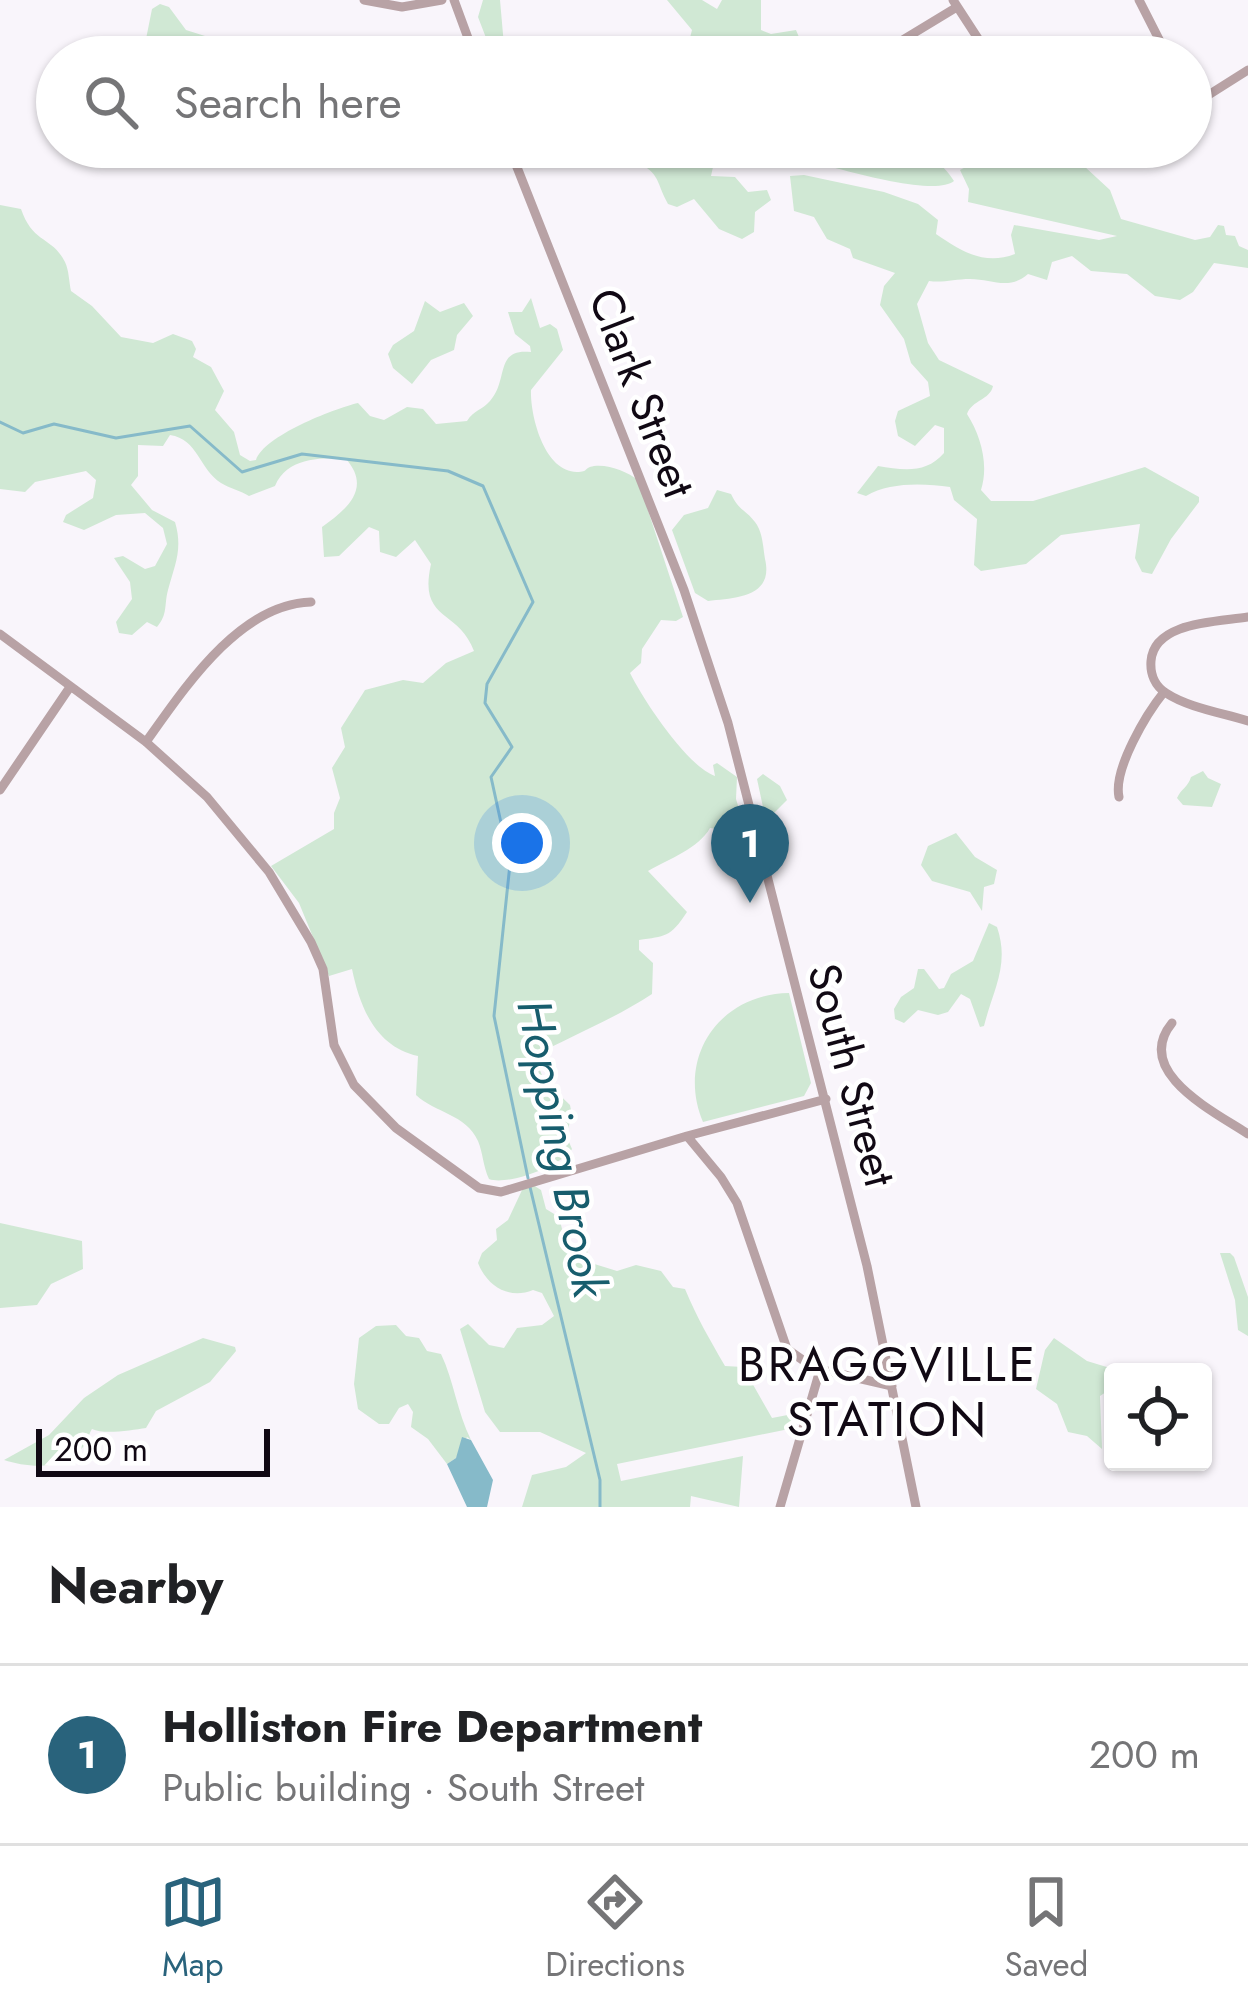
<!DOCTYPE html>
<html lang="en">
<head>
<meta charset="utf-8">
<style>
	:root { --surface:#fff; --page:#f2f2f2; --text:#202124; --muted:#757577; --line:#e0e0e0; --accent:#29637c }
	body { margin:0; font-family:Jost,sans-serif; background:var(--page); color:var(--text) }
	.controls { position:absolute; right:36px; bottom:36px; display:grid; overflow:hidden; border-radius:12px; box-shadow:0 3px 9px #0004 }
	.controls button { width:108px; height:108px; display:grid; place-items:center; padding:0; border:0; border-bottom:3px solid var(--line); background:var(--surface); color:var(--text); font:60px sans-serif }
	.scale { position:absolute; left:36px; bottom:30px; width:234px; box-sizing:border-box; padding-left:12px; border:6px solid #110914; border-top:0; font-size:33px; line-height:42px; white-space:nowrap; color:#110914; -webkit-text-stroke:9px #fff; paint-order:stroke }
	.you { position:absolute; left:522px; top:843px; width:42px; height:42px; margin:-30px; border:9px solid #fff; border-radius:50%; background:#1a73e8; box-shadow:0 0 0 18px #1a73e833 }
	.badge { display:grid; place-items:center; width:78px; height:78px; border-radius:50%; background:var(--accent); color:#fff; font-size:39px; font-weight:700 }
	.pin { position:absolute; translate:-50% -99px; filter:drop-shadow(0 3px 6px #0008) }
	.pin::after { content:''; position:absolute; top:63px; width:42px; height:36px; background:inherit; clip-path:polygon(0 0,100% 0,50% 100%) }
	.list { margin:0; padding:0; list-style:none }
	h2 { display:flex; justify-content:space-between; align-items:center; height:156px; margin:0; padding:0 48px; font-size:51px }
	h2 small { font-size:39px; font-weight:400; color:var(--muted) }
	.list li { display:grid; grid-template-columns:78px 1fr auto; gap:36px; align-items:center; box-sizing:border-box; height:180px; padding:0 48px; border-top:3px solid var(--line) }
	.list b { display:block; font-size:45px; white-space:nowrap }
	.list p { margin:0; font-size:39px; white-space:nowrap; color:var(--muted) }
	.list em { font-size:39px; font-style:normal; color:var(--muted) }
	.icon { flex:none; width:66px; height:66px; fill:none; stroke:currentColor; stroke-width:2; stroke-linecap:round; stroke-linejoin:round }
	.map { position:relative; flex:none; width:1248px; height:1507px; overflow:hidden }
	.search { position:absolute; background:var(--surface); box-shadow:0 3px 9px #0004; left:36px; right:36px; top:36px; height:132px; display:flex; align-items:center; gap:30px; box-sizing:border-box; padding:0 42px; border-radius:66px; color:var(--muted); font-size:45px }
	.sheet { height:336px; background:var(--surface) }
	nav { display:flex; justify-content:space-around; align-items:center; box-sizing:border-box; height:168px; border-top:3px solid var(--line); background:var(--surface); font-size:33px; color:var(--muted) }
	nav a { display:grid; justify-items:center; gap:6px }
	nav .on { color:var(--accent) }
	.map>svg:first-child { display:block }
	.green { fill:#d0e8d4 }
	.water { fill:#86bac9 }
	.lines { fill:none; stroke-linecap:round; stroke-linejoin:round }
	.stream { stroke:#86bac9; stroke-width:3 }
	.minor { stroke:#b8a2a5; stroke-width:9 }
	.labels { text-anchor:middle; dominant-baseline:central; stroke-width:9; stroke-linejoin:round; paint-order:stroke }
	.street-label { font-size:45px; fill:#110914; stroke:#fff }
	.water-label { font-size:48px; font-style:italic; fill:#175d6d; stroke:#fff }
	.neighbourhood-label { font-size:48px; letter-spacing:3px; fill:#110914; stroke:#fff }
</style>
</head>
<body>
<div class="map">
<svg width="1248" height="1507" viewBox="0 0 1248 1507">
	<rect width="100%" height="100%" fill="#f9f5fb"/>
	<path class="green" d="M 483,0 L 500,0 L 505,57 L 493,56 L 478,17 Z
		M 667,0 L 702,0 L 717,9 L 722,0 L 761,0 L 761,30 L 771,34 L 796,30 L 801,42 L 809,48 L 808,57 L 784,57 L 763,42 L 768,57 L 685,57 L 692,30 Z
		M 160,4 L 169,7 L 186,30 L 205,36 L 207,41 L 169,54 L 144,49 L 152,9 Z
		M 759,147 L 905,148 C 927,152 942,162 954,181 C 930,201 795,155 759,147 Z
		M 960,147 L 1017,147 L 1063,166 L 1084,166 L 1110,190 L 1121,219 L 1195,240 L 1210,237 L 1218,225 L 1224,226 L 1226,235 L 1235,236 L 1239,246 L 1248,250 L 1248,268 L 1214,263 L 1193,292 L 1180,300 L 1155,296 L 1127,274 L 1091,271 L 1072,256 L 1052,262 L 1047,280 L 1028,274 C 1009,291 992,279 970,279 C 955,279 943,283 929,281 L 917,304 L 928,343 L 939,360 L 993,386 C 990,400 972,400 967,414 C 981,436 989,465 981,490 L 991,501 L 1033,501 L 1145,467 L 1199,497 L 1199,502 L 1171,539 L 1152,574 L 1142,572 L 1135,558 L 1140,524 L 1061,535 L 1026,564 L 981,571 L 974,565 L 977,519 L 954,500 L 950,487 C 923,483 889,482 866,496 L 857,493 L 878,466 C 903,470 926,474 944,453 L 944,428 L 935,425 L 915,446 L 898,436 L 895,421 L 898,411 L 930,396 L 928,382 L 911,363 L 904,339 L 880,305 L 884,286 L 895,273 L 853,258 L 850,249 L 827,239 L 814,217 L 794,211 L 790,176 L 804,175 L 884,192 L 918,204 L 938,220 L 936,234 C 961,251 984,266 1015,254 L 1011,235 L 1014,225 L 1099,240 L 1117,236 L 968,202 L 969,189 L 960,170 L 973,163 L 973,158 Z
		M 638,151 L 661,163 C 684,158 692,146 715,158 L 711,176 L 735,177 L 748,192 L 767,190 L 771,200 L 755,212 L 754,232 L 742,239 L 719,229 L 694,199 L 677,207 L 668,204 C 654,178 662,173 628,158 L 628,153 Z
		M 0,205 L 21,209 C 33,244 52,236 65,262 C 69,270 69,282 71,291 L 92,306 L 121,337 L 153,343 L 173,334 L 192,341 L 196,349 L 193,357 L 211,367 L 224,391 L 215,410 L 234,432 L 240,455 L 250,461 L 256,460 C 264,436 333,409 358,403 L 370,416 L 384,420 L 407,407 L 423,409 L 436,424 L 467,421 C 474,410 482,410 490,401 C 509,380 494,348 531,352 L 530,346 L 515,334 L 508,312 L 522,312 L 531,298 L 540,328 L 550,324 L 557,329 L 563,350 L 531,390 C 530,415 544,472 577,472 C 589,472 583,468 594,466 C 609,464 628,472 638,480 L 683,617 L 676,621 L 661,620 L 642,649 L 641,663 L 630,673 C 644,701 687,766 715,776 L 713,765 L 717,763 L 737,777 L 736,799 L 743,822 L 734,831 L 710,828 C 699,848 669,859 648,871 L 687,912 C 670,938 665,936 639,940 L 639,950 L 653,963 L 652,994 C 614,1019 571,1036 534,1056 L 544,1080 L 570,1105 L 572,1115 L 566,1135 L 572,1149 C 562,1166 507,1186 489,1179 C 483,1166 483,1153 478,1141 C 466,1114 435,1113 416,1095 L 418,1056 C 376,1047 360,1008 352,969 L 329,976 L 299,903 L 271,866 L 334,829 L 334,813 L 340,798 L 332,768 L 345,747 L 341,728 L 365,690 L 403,680 L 423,683 L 446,663 L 474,651 C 458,608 418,622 431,564 L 415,540 L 396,557 L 380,552 L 379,531 L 369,527 L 339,556 L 324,557 L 322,527 C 346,510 373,488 345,458 C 318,458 287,458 275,486 L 249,496 C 241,491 229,488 221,483 C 199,469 198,439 170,435 L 163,446 L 138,445 L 138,476 L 131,485 L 152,510 L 175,522 C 183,549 175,564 168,590 C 164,605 168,614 157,627 L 147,622 L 132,635 L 119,633 L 116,622 L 132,599 L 130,582 L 114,558 L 123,556 L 145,569 L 155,566 L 167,544 L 163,528 L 145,513 L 116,515 L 84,530 L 63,522 L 66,515 L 93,498 L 96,480 L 86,471 L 35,482 L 25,492 L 0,489 Z
		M 425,301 L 440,312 L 464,303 L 473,316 L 457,335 L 454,350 L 431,360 L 412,384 L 393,368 L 388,354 L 393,345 L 414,331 Z
		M 717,490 L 731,494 C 739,511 745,509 755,522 C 763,532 763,548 765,559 C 774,597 736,598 708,601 L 695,593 L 672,530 L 684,515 L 708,508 Z
		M 1203,771 L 1208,778 L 1221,784 L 1212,807 L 1183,805 L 1177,798 C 1181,789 1188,787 1191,777 Z
		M 763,774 L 780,786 L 787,800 L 766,821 L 757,779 Z
		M 956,833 L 975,857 L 997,870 L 994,884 L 984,887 L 982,911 L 970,892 L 932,881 L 921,865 L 928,846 Z
		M 989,923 L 997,927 C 1010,965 993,990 984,1026 L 980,1027 L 970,999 L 961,994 L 948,1012 L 938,1015 L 918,1010 L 904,1023 L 895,1019 L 894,1009 L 901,997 L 914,988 L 918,969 L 924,969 L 939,989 L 944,988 L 951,974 L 973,961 Z
		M 789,993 L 811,1083 L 804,1096 L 703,1122 C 676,1058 719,994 789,993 Z
		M 533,1185 L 541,1190 L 546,1209 L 559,1217 L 565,1241 L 587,1247 L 588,1262 L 617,1271 L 636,1265 L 661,1271 L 673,1287 L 685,1289 C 697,1318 710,1340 725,1366 L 743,1367 L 772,1418 L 798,1413 L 789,1429 L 617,1464 L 621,1481 L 743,1456 L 739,1507 L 691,1496 L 690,1507 L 522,1507 L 532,1475 L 566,1467 L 586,1453 L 540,1432 L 500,1432 L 485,1412 L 460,1329 L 468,1324 L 489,1345 L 504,1348 L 517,1328 L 542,1325 L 554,1316 L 542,1293 L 533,1290 C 509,1300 487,1286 478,1263 L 482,1253 L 497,1240 L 496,1229 L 508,1220 L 523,1188 Z
		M 0,1223 L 82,1241 L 83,1269 L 51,1284 L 37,1305 L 0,1308 Z
		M 1220,1253 L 1230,1253 L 1234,1257 L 1248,1297 L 1248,1336 L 1238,1330 L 1235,1300 Z
		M 396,1325 L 406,1336 L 419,1338 L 427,1351 L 441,1354 C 454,1381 457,1412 471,1440 L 467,1437 L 456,1458 L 447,1464 L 428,1439 L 411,1427 L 413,1412 L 408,1404 L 399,1408 L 389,1424 L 379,1424 L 358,1409 L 354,1384 L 359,1338 L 376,1326 Z
		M 203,1338 L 235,1347 L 236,1351 L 210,1382 L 156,1411 L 146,1428 C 132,1430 104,1435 92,1429 C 88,1435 88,1442 83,1447 C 65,1471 29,1468 4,1460 L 49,1435 L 84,1398 L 118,1375 Z
		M 1054,1338 L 1087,1361 L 1110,1368 L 1112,1388 L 1100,1396 L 1102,1449 L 1087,1436 L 1068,1432 L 1057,1404 L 1036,1389 L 1045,1350 Z"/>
	<path class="water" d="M 462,1437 L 471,1440 L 493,1480 L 487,1507 L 467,1507 L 447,1464 L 456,1458 Z"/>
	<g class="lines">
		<path class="stream" d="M 0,422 L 23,433 L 54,424 L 116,438 L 190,426 L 242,472 L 302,454 L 448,471 L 483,486 L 533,602 L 487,684 L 485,703 L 512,747 L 491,777 L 510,864 L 494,1016 L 528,1178
			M 530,1187 L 600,1480 L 600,1507"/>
		<path class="minor" d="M 364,0 L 402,7 L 442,0
			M 454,0 L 475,57
			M 953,0 L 990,57
			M 1139,0 L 1168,57
			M 849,47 L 896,44 L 957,7
			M 1191,106 L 1248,70
			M 509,147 L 684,590 L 728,723 L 867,1266 L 916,1507
			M 1248,617 C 1219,622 1154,621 1151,661 C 1150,674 1155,686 1166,693 C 1189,708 1223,713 1248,721
			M 0,634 L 146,742 L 207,797 L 269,872 L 311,942 L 323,969 L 334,1045 L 354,1085 L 396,1128 L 479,1188 L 501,1192 L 687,1136 L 721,1177 L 737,1203 L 787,1349 L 814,1368 L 892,1386
			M 146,742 C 184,689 239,604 311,602
			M 0,790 L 70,687
			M 1119,797 C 1113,769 1147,713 1164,692
			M 1172,1023 C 1132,1072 1215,1112 1248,1134
			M 687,1136 L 826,1099
			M 780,1507 L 820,1370"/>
	</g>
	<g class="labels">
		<g class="street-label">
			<text transform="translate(642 393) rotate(69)">Clark Street</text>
			<text transform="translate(852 1075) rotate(75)">South Street</text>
		</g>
		<g class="water-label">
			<text transform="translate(562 1148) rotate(79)">Hopping Brook</text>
		</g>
		<g class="neighbourhood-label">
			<text x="888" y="1364">BRAGGVILLE<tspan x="888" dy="55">STATION</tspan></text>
		</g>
	</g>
</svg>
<div class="controls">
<button><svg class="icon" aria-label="locate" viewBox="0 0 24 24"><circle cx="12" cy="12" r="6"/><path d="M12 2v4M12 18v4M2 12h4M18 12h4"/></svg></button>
</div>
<div class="scale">200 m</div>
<div class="you"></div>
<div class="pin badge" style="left:750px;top:903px">1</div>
<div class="search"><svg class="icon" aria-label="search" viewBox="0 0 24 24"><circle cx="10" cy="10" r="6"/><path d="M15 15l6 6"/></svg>Search here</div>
</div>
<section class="sheet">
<h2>Nearby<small></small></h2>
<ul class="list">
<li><span class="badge">1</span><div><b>Holliston Fire Department</b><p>Public building · South Street</p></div><em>200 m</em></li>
</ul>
</section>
<nav>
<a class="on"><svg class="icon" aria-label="map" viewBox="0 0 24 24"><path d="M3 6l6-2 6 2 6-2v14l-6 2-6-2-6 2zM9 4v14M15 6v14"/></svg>Map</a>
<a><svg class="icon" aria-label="directions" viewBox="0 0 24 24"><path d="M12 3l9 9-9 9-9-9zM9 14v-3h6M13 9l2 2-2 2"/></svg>Directions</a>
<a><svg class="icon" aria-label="saved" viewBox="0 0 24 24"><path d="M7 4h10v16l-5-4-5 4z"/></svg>Saved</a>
</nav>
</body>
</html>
